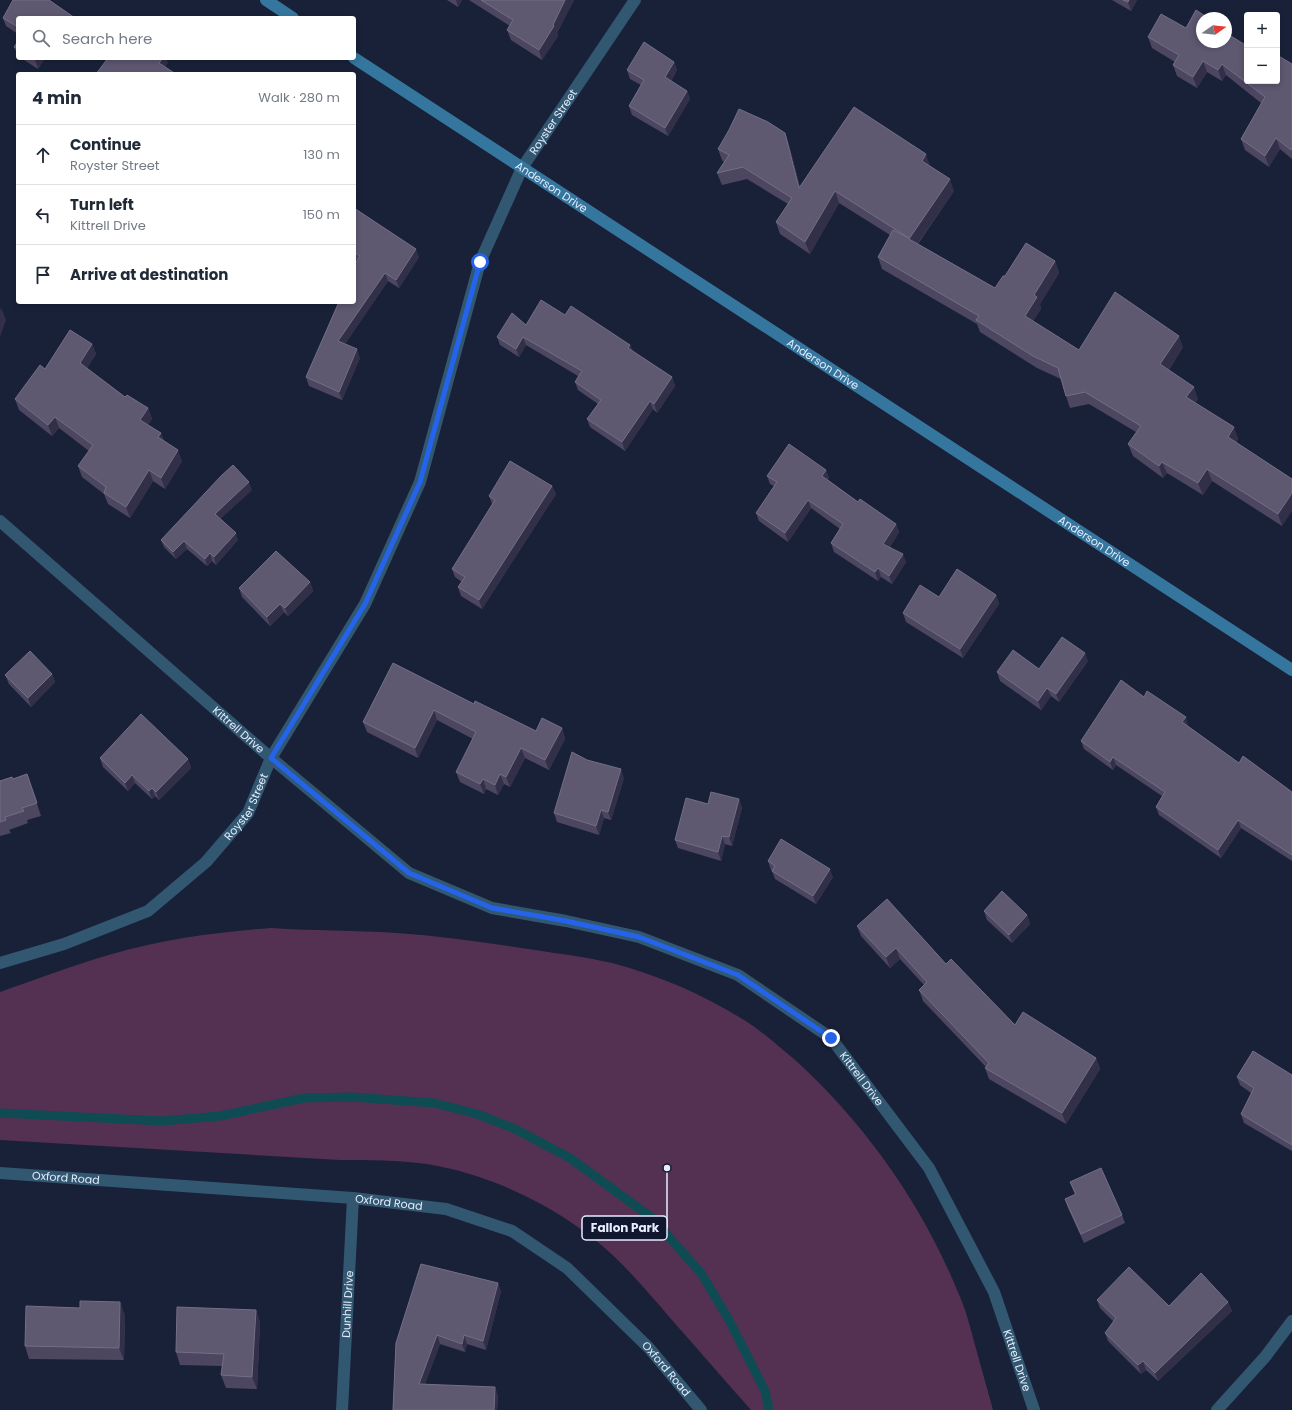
<!DOCTYPE html>
<html lang="en">
<head>
<meta charset="utf-8">
<style>
	:root { --surface:#fff; --page:#f6f6f7; --text:#1f2937; --muted:#747a83; --line:#e0e1e3 }
	body { margin:0; font-family:Poppins,sans-serif; background:var(--page); color:var(--text) }
	.controls { position:absolute; right:12px; top:12px; display:grid; overflow:hidden; border-radius:4px; box-shadow:0 2px 6px #0003 }
	.controls button { width:36px; height:36px; display:grid; place-items:center; padding:0; border:0; border-bottom:1px solid var(--line); background:var(--surface); color:var(--text); font:20px sans-serif }
	.compass { position:absolute; left:1196px; top:12px; width:36px; height:36px; border-radius:50%; background:var(--surface); box-shadow:0 2px 6px #0003; rotate:76deg }
	.stop { position:absolute; width:12px; height:12px; margin:-9px; border:3px solid #2563eb; border-radius:50%; background:#fff }
	.stop.end { background:#2563eb; border-color:#fff; box-shadow:0 1px 4px #0008 }
	.list { margin:0; padding:0; list-style:none }
	h2 { display:flex; justify-content:space-between; align-items:center; height:52px; margin:0; padding:0 16px; font-size:17px }
	h2 small { font-size:13px; font-weight:400; color:var(--muted) }
	.list li { display:grid; grid-template-columns:26px 1fr auto; gap:12px; align-items:center; box-sizing:border-box; height:60px; padding:0 16px; border-top:1px solid var(--line) }
	.list b { display:block; font-size:15px; white-space:nowrap }
	.list p { margin:0; font-size:13px; white-space:nowrap; color:var(--muted) }
	.list em { font-size:13px; font-style:normal; color:var(--muted) }
	.icon { flex:none; width:22px; height:22px; fill:none; stroke:currentColor; stroke-width:2; stroke-linecap:round; stroke-linejoin:round }
	.map { position:relative; flex:none; width:1292px; height:1410px; overflow:hidden }
	.search { position:absolute; background:var(--surface); box-shadow:0 2px 6px #0003; left:16px; top:16px; width:340px; height:44px; display:flex; align-items:center; gap:10px; box-sizing:border-box; padding:0 14px; border-radius:4px; color:var(--muted); font-size:15px }
	.panel { position:absolute; background:var(--surface); box-shadow:0 2px 6px #0003; left:16px; top:72px; width:340px; height:232px; border-radius:4px }
	.map>svg:first-child { display:block }
	.green { fill:#543152 }
	.lines { fill:none; stroke-linecap:round; stroke-linejoin:round }
	.stream { stroke:#0f4b53; stroke-width:9 }
	.street { stroke:#325871; stroke-width:12 }
	.secondary { stroke:#35769e; stroke-width:12 }
	.wall { fill:#4d4660 }
	.shaded-wall { fill:#322f49 }
	.building { fill:#5e5871; stroke:#736f87 }
	.route { stroke:#2563eb; stroke-width:5 }
	.labels { text-anchor:middle; dominant-baseline:central; stroke-width:3; stroke-linejoin:round; paint-order:stroke }
	.street-label { font-size:11px; fill:#e6edfe; stroke:#10172f }
	.leader { fill:none; stroke:#e6edfe; stroke-width:1.5 }
	.callout-dot { fill:#e6edfe; stroke:#10172f; stroke-width:1.5 }
	.callout { fill:#10172f; stroke:#e6edfe; stroke-width:1.5 }
	.callout-label { font-size:12px; text-anchor:middle; font-weight:bold; fill:#e6edfe }
</style>
</head>
<body>
<div class="map">
<svg width="1292" height="1410" viewBox="0 0 1292 1410">
	<rect width="100%" height="100%" fill="#192139"/>
	<path class="green" d="M 271,928 C 313,931 355,930 396,933 C 443,936 489,943 535,950 C 561,954 586,957 612,963 C 658,975 704,995 744,1020 C 762,1031 778,1046 794,1059 C 863,1121 922,1204 957,1290 C 965,1307 970,1326 975,1345 C 981,1367 987,1388 993,1410 L 751,1410 C 724,1380 698,1349 671,1319 C 647,1291 623,1262 594,1239 C 546,1201 487,1174 427,1164 C 398,1160 369,1160 340,1160 L 0,1140 L 0,992 C 37,979 74,965 112,954 C 164,939 217,932 271,928 Z"/>
	<g class="lines">
		<path class="stream" d="M 0,1113 L 162,1121 L 220,1116 L 304,1098 L 352,1097 L 434,1103 L 477,1114 L 515,1129 L 570,1158 L 652,1218 L 701,1273 L 729,1320 L 765,1391 L 769,1410"/>
		<g class="street">
			<path id="s1" d="M 0,521 L 271,758 L 409,873 L 492,908 L 566,921 L 639,937 L 738,975 L 831,1038 L 929,1168 L 994,1292 L 1034,1410"/>
			<path id="s2" d="M 0,963 L 64,944 L 148,911 L 206,862 L 248,813 L 271,758 L 365,604 L 420,482 L 480,262 L 522,168 L 635,0"/>
			<path id="s3" d="M 0,1173 L 353,1198 L 446,1209 L 512,1231 L 567,1268 L 649,1348 L 701,1410"/>
			<path id="s4" d="M 342,1410 L 353,1198"/>
			<path d="M 1217,1410 L 1265,1357 L 1292,1321"/>
		</g>
		<g class="secondary">
			<path d="M 266,0 L 293,18"/>
			<path id="s5" d="M 354,58 L 1292,670"/>
		</g>
	</g>
	<path class="wall" d="M 447,0 L 462,0 L 458,7 Z
		M 469,0 L 574,0 L 557,33 L 558,36 L 542,60 L 511,40 L 507,30 L 510,26 Z
		M 1112,0 L 1137,0 L 1131,11 Z
		M 3,18 L 18,18 L 18,34 L 6,26 Z
		M 1186,28 L 1226,42 L 1226,32 L 1247,81 L 1292,64 L 1292,159 L 1280,149 L 1269,167 L 1245,150 L 1241,139 L 1261,103 L 1226,75 L 1222,81 L 1207,72 L 1197,88 L 1177,76 L 1173,65 L 1175,62 L 1152,48 L 1148,37 Z
		M 18,41 L 18,56 L 14,47 Z
		M 21,58 L 45,58 L 38,69 Z
		M 674,62 L 677,70 L 671,81 L 687,91 L 690,99 L 668,136 L 632,115 L 629,106 L 641,85 L 630,79 L 627,70 Z
		M 785,133 L 789,145 L 800,187 L 930,166 L 954,191 L 918,244 L 995,288 L 1005,276 L 1055,261 L 1059,273 L 1040,304 L 1041,309 L 1033,321 L 1079,350 L 1183,347 L 1169,370 L 1198,399 L 1195,403 L 1238,438 L 1236,443 L 1292,479 L 1282,526 L 1212,481 L 1203,495 L 1167,473 L 1163,478 L 1133,456 L 1128,444 L 1136,432 L 1089,404 L 1070,408 L 1066,396 L 1061,379 L 1037,368 L 980,332 L 977,324 L 882,269 L 878,257 L 890,235 L 839,203 L 810,254 L 780,234 L 776,222 L 788,204 L 747,179 L 722,185 L 717,173 L 724,162 L 722,160 L 718,149 Z
		M 354,208 L 419,257 L 399,288 L 388,281 L 345,344 L 360,358 L 342,400 L 309,386 L 306,377 L 357,260 L 354,258 Z
		M 565,315 L 630,345 L 633,351 L 672,377 L 675,386 L 657,413 L 653,409 L 625,451 L 590,427 L 587,419 L 598,404 L 578,390 L 575,382 L 578,376 L 526,345 L 519,357 L 500,345 L 497,337 L 526,325 Z
		M 92,344 L 96,354 L 87,368 L 125,397 L 148,408 L 152,419 L 148,425 L 161,433 L 164,441 L 182,461 L 165,489 L 153,481 L 130,518 L 108,504 L 104,494 L 82,477 L 78,466 L 89,451 L 59,428 L 52,436 L 19,410 L 15,399 L 45,369 Z
		M 826,470 L 829,478 L 828,480 L 858,502 L 896,524 L 899,532 L 890,547 L 906,562 L 892,584 L 881,577 L 878,581 L 834,552 L 831,543 L 840,529 L 811,508 L 788,542 L 759,521 L 756,513 L 774,486 L 770,484 L 767,476 Z
		M 552,486 L 556,494 L 482,609 L 461,596 L 458,587 L 462,582 L 455,577 L 452,569 L 492,504 L 489,496 Z
		M 252,490 L 220,519 L 238,540 L 216,565 L 212,561 L 207,566 L 187,549 L 176,559 L 164,547 L 161,540 Z
		M 310,582 L 313,591 L 288,616 L 284,612 L 270,626 L 242,597 L 239,588 Z
		M 996,595 L 999,604 L 963,658 L 906,622 L 903,613 L 939,597 Z
		M 1088,661 L 1059,702 L 1051,696 L 1041,710 L 1000,681 L 997,672 L 1039,669 Z
		M 393,663 L 474,704 L 536,731 L 562,728 L 565,739 L 549,770 L 525,758 L 510,787 L 504,784 L 498,795 L 486,789 L 484,794 L 460,782 L 456,772 L 473,739 L 437,720 L 418,758 L 367,732 L 363,722 Z
		M 52,674 L 55,682 L 31,707 L 9,684 L 5,675 Z
		M 1144,697 L 1188,725 L 1188,726 L 1239,763 L 1292,792 L 1292,861 L 1241,828 L 1221,858 L 1159,815 L 1156,807 L 1162,796 L 1116,765 L 1113,770 L 1084,749 L 1081,741 Z
		M 100,758 L 188,759 L 191,768 L 159,800 L 155,796 L 152,799 L 135,783 L 128,791 L 103,767 Z
		M 27,774 L 41,816 L 27,820 L 28,823 L 9,830 L 11,833 L 0,836 L 0,781 L 13,779 Z
		M 624,778 L 611,820 L 604,818 L 599,835 L 557,822 L 554,813 Z
		M 739,799 L 742,808 L 732,846 L 725,844 L 721,861 L 678,848 L 675,840 L 708,804 Z
		M 768,861 L 833,877 L 816,904 L 775,879 L 772,871 L 771,870 Z
		M 984,911 L 1027,915 L 1030,924 L 1012,943 L 987,920 Z
		M 857,926 L 946,964 L 1015,1025 L 1096,1058 L 1100,1069 L 1066,1124 L 989,1079 L 985,1068 L 986,1067 L 923,1001 L 919,990 L 924,985 L 900,959 L 890,968 L 861,936 Z
		M 1292,1075 L 1292,1151 L 1244,1123 L 1241,1114 L 1251,1093 L 1240,1085 L 1237,1077 Z
		M 1070,1182 L 1122,1215 L 1125,1223 L 1084,1243 L 1068,1208 L 1065,1199 L 1075,1195 Z
		M 501,1291 L 486,1350 L 467,1344 L 465,1352 L 440,1344 L 425,1384 L 498,1395 L 497,1410 L 393,1410 L 396,1343 Z
		M 1097,1300 L 1169,1306 L 1228,1302 L 1232,1311 L 1158,1381 L 1146,1370 L 1141,1374 L 1108,1341 L 1105,1333 L 1114,1322 L 1100,1308 Z
		M 256,1310 L 260,1323 L 257,1389 L 226,1388 L 221,1375 L 222,1366 L 180,1365 L 176,1352 Z
		M 125,1315 L 124,1360 L 29,1359 L 25,1346 Z"/>
	<path class="shaded-wall" d="M 456,0 L 462,0 L 458,7 Z
		M 565,0 L 574,0 L 557,33 L 558,36 L 542,60 L 539,50 Z
		M 1129,0 L 1137,0 L 1131,11 L 1128,2 Z
		M 37,58 L 45,58 L 38,69 L 35,60 Z
		M 163,58 L 166,58 L 168,63 L 162,71 L 159,63 Z
		M 1203,61 L 1207,72 L 1197,88 L 1193,77 Z
		M 674,62 L 677,70 L 668,86 L 665,77 Z
		M 1222,64 L 1226,75 L 1222,81 L 1218,70 Z
		M 687,91 L 690,99 L 668,136 L 665,128 Z
		M 785,133 L 789,145 L 803,200 L 799,188 Z
		M 1276,138 L 1280,149 L 1269,167 L 1265,156 Z
		M 926,154 L 930,166 L 922,161 Z
		M 950,179 L 954,191 L 913,250 L 909,239 Z
		M 835,191 L 839,203 L 810,254 L 805,242 Z
		M 416,249 L 419,257 L 399,288 L 396,280 Z
		M 1055,261 L 1059,273 L 1040,304 L 1041,309 L 1029,328 L 1025,316 L 1034,295 Z
		M 385,273 L 388,281 L 341,350 L 338,341 Z
		M 1,307 L 6,320 L 0,337 L 0,311 Z
		M 1179,336 L 1183,347 L 1165,376 L 1160,364 Z
		M 523,337 L 526,345 L 519,357 L 516,349 Z
		M 92,344 L 96,354 L 84,374 L 80,363 Z
		M 630,345 L 634,353 L 628,348 Z
		M 357,349 L 360,358 L 342,400 L 339,392 Z
		M 672,377 L 675,386 L 657,413 L 654,404 Z
		M 1194,387 L 1198,399 L 1190,409 L 1186,397 Z
		M 650,401 L 653,409 L 625,451 L 622,442 Z
		M 148,408 L 152,419 L 144,431 L 140,420 Z
		M 55,417 L 59,428 L 52,436 L 48,425 Z
		M 1234,427 L 1238,438 L 1232,449 L 1228,437 Z
		M 161,433 L 165,444 L 158,437 Z
		M 178,450 L 182,461 L 165,489 L 161,478 Z
		M 1162,462 L 1167,473 L 1163,478 L 1159,466 Z
		M 1207,469 L 1212,481 L 1203,495 L 1198,483 Z
		M 149,470 L 153,481 L 130,518 L 126,507 Z
		M 826,470 L 829,478 L 825,485 L 822,476 Z
		M 249,482 L 252,490 L 217,522 L 215,514 Z
		M 552,486 L 556,494 L 482,609 L 479,600 Z
		M 1292,493 L 1292,511 L 1282,526 L 1278,514 Z
		M 808,500 L 811,508 L 788,542 L 785,533 Z
		M 896,524 L 899,532 L 886,553 L 883,544 Z
		M 236,533 L 238,540 L 216,565 L 214,557 Z
		M 184,541 L 187,549 L 176,559 L 173,552 Z
		M 210,553 L 212,561 L 207,566 L 205,559 Z
		M 903,554 L 906,562 L 892,584 L 889,576 Z
		M 878,568 L 881,577 L 878,581 L 875,572 Z
		M 310,582 L 313,591 L 288,616 L 285,608 Z
		M 996,595 L 999,604 L 963,658 L 960,649 Z
		M 280,604 L 284,612 L 270,626 L 267,617 Z
		M 1085,653 L 1088,661 L 1059,702 L 1056,694 Z
		M 52,674 L 55,682 L 31,707 L 28,698 Z
		M 1047,688 L 1051,696 L 1041,710 L 1038,701 Z
		M 434,710 L 437,720 L 418,758 L 415,748 Z
		M 1186,717 L 1188,725 L 1185,730 L 1182,722 Z
		M 562,728 L 565,739 L 549,770 L 545,760 Z
		M 521,748 L 525,758 L 510,787 L 506,777 Z
		M 1113,757 L 1116,765 L 1113,770 L 1110,762 Z
		M 188,759 L 191,768 L 159,800 L 156,792 Z
		M 621,769 L 624,778 L 611,820 L 608,812 Z
		M 500,774 L 504,784 L 498,795 L 495,785 Z
		M 132,775 L 135,783 L 128,791 L 125,783 Z
		M 483,779 L 486,789 L 484,794 L 480,784 Z
		M 152,788 L 155,796 L 152,799 L 149,791 Z
		M 739,799 L 742,808 L 732,846 L 729,837 Z
		M 601,810 L 604,818 L 599,835 L 596,826 Z
		M 1238,820 L 1241,828 L 1221,858 L 1218,850 Z
		M 722,836 L 725,844 L 721,861 L 718,852 Z
		M 830,869 L 833,877 L 816,904 L 813,896 Z
		M 1027,915 L 1030,924 L 1012,943 L 1009,935 Z
		M 896,948 L 900,959 L 890,968 L 886,957 Z
		M 1096,1058 L 1100,1069 L 1066,1124 L 1062,1113 Z
		M 498,1283 L 501,1291 L 486,1350 L 483,1341 Z
		M 120,1302 L 125,1315 L 124,1360 L 119,1348 Z
		M 1228,1302 L 1232,1311 L 1158,1381 L 1155,1373 Z
		M 256,1310 L 260,1323 L 257,1389 L 252,1377 Z
		M 437,1335 L 440,1344 L 422,1392 L 419,1384 Z
		M 464,1335 L 467,1344 L 465,1352 L 462,1344 Z
		M 1143,1361 L 1146,1370 L 1141,1374 L 1138,1365 Z
		M 495,1387 L 498,1395 L 497,1410 L 494,1410 Z"/>
	<path class="building" d="M 13,0 L 49,0 L 75,18 L 18,18 L 18,27 L 3,18 Z
		M 481,0 L 565,0 L 553,25 L 554,26 L 539,50 L 507,30 L 513,20 Z
		M 1123,0 L 1129,0 L 1128,2 Z
		M 1196,10 L 1208,18 L 1202,18 L 1202,42 L 1226,42 L 1226,33 L 1247,46 L 1247,81 L 1277,81 L 1277,55 L 1292,64 L 1292,148 L 1291,150 L 1276,138 L 1265,156 L 1241,139 L 1265,97 L 1222,64 L 1218,70 L 1203,61 L 1193,77 L 1173,65 L 1179,55 L 1148,37 L 1161,14 L 1186,28 Z
		M 18,41 L 18,49 L 14,47 Z
		M 644,42 L 674,62 L 665,77 L 687,91 L 665,128 L 629,106 L 644,80 L 627,70 Z
		M 32,58 L 37,58 L 35,60 Z
		M 108,58 L 163,58 L 159,63 L 176,74 L 96,74 Z
		M 854,107 L 926,154 L 922,161 L 950,179 L 909,239 L 995,288 L 1003,276 L 1005,276 L 1026,243 L 1055,261 L 1034,295 L 1037,297 L 1025,316 L 1079,350 L 1115,292 L 1179,336 L 1160,364 L 1194,387 L 1186,397 L 1234,427 L 1228,437 L 1292,479 L 1292,493 L 1278,514 L 1207,469 L 1198,483 L 1162,462 L 1159,466 L 1128,444 L 1141,426 L 1085,392 L 1066,396 L 1058,368 L 1033,356 L 976,320 L 979,316 L 878,257 L 893,230 L 909,238 L 835,191 L 805,242 L 776,222 L 792,198 L 743,167 L 717,173 L 729,155 L 718,149 L 729,130 L 739,109 L 768,122 L 785,133 L 799,188 Z
		M 354,208 L 416,249 L 396,280 L 385,273 L 338,341 L 357,349 L 339,392 L 306,377 L 339,302 L 354,302 L 354,265 L 360,256 L 354,252 Z
		M 541,300 L 565,315 L 571,306 L 630,345 L 628,348 L 672,377 L 654,404 L 650,401 L 622,442 L 587,419 L 601,400 L 575,382 L 582,371 L 523,337 L 516,349 L 497,337 L 512,313 L 526,325 Z
		M 70,330 L 92,344 L 80,363 L 125,397 L 127,395 L 148,408 L 140,420 L 161,433 L 158,437 L 178,450 L 161,478 L 149,470 L 126,507 L 104,493 L 106,487 L 78,466 L 93,445 L 55,417 L 48,425 L 15,399 L 40,365 L 45,369 Z
		M 789,444 L 826,470 L 822,476 L 858,502 L 860,499 L 896,524 L 883,544 L 903,554 L 889,576 L 878,568 L 875,572 L 831,543 L 843,524 L 808,500 L 785,533 L 756,513 L 777,482 L 767,476 Z
		M 510,461 L 552,486 L 479,600 L 458,587 L 465,577 L 452,569 L 495,500 L 489,496 Z
		M 233,465 L 249,482 L 215,514 L 236,533 L 214,557 L 210,553 L 205,559 L 184,541 L 173,552 L 161,540 L 221,476 Z
		M 276,551 L 310,582 L 285,608 L 280,604 L 267,617 L 239,588 Z
		M 957,569 L 996,595 L 960,649 L 903,613 L 920,585 L 939,597 Z
		M 1062,637 L 1085,653 L 1056,694 L 1047,688 L 1038,701 L 997,672 L 1013,650 L 1039,669 Z
		M 30,651 L 52,674 L 28,698 L 5,675 Z
		M 393,663 L 474,704 L 475,701 L 536,731 L 542,718 L 562,728 L 545,760 L 521,748 L 506,777 L 500,774 L 495,785 L 483,779 L 480,784 L 456,772 L 476,732 L 434,710 L 415,748 L 363,722 Z
		M 1121,680 L 1144,697 L 1147,691 L 1186,717 L 1182,722 L 1239,763 L 1243,756 L 1292,792 L 1292,855 L 1238,820 L 1218,850 L 1156,807 L 1165,792 L 1113,757 L 1110,762 L 1081,741 Z
		M 141,714 L 188,759 L 156,792 L 152,788 L 149,791 L 132,775 L 125,783 L 100,758 Z
		M 572,752 L 587,760 L 621,769 L 608,812 L 601,810 L 596,826 L 554,813 Z
		M 27,774 L 37,803 L 22,808 L 24,811 L 5,817 L 6,820 L 0,822 L 0,781 L 12,777 L 13,779 Z
		M 711,792 L 739,799 L 729,837 L 722,836 L 718,852 L 675,840 L 686,798 L 708,804 Z
		M 781,839 L 830,869 L 813,896 L 772,871 L 775,866 L 768,861 Z
		M 1002,891 L 1027,915 L 1009,935 L 984,911 Z
		M 887,899 L 946,964 L 951,959 L 1015,1025 L 1023,1012 L 1096,1058 L 1062,1113 L 985,1068 L 989,1063 L 919,990 L 927,982 L 896,948 L 886,957 L 857,926 Z
		M 1253,1051 L 1292,1075 L 1292,1145 L 1241,1114 L 1254,1088 L 1237,1077 Z
		M 1101,1168 L 1122,1215 L 1081,1234 L 1065,1199 L 1076,1194 L 1070,1182 Z
		M 421,1264 L 498,1283 L 483,1341 L 464,1335 L 462,1344 L 437,1335 L 419,1384 L 495,1387 L 494,1410 L 393,1410 L 396,1343 Z
		M 1129,1267 L 1169,1306 L 1201,1273 L 1228,1302 L 1155,1373 L 1143,1361 L 1138,1365 L 1105,1333 L 1116,1318 L 1097,1300 Z
		M 80,1301 L 120,1302 L 119,1348 L 25,1346 L 26,1306 L 80,1308 Z
		M 177,1307 L 256,1310 L 252,1377 L 221,1375 L 224,1354 L 176,1352 Z"/>
	<g class="lines">
		<path class="route" d="M 480,262 L 420,482 L 365,604 L 271,758 L 409,873 L 492,908 L 566,921 L 639,937 L 738,975 L 831,1038"/>
	</g>
	<g class="labels">
		<g class="street-label">
			<text stroke="none"><textPath href="#s2" startOffset="1058">Royster Street</textPath></text>
			<text stroke="none"><textPath href="#s5" startOffset="236">Anderson Drive</textPath></text>
			<text stroke="none"><textPath href="#s5" startOffset="560">Anderson Drive</textPath></text>
			<text stroke="none"><textPath href="#s5" startOffset="884">Anderson Drive</textPath></text>
			<text stroke="none"><textPath href="#s1" startOffset="317">Kittrell Drive</textPath></text>
			<text stroke="none"><textPath href="#s2" startOffset="302">Royster Street</textPath></text>
			<text stroke="none"><textPath href="#s1" startOffset="1049">Kittrell Drive</textPath></text>
			<text stroke="none"><textPath href="#s3" startOffset="66">Oxford Road</textPath></text>
			<text stroke="none"><textPath href="#s3" startOffset="390">Oxford Road</textPath></text>
			<text stroke="none"><textPath href="#s4" startOffset="106">Dunhill Drive</textPath></text>
			<text stroke="none"><textPath href="#s1" startOffset="1373">Kittrell Drive</textPath></text>
			<text stroke="none"><textPath href="#s3" startOffset="725">Oxford Road</textPath></text>
		</g>
	</g>
	<path class="leader" d="M667 1168L667 1228"/>
	<circle class="callout-dot" cx="667" cy="1168" r="4"/>
	<rect class="callout" x="582" y="1216" width="85" height="24" rx="4"/>
	<g class="callout-label">
		<text x="625" y="1232">Fallon Park</text>
	</g>
</svg>
<div class="controls">
<button>+</button>
<button>−</button>
</div>
<svg class="compass" viewBox="-18 -18 36 36"><path d="M0-13l5 13h-10z" fill="#e53935"/><path d="M0 13l5-13h-10z" fill="#747a83"/></svg>
<div class="stop" style="left:480px;top:262px"></div>
<div class="stop end" style="left:831px;top:1038px"></div>
<div class="search"><svg class="icon" aria-label="search" viewBox="0 0 24 24"><circle cx="10" cy="10" r="6"/><path d="M15 15l6 6"/></svg>Search here</div>
<section class="panel">
<h2>4 min<small>Walk · 280 m</small></h2>
<ul class="list">
<li><svg class="icon" aria-label="ahead" viewBox="0 0 24 24"><path d="M12 20V5M6 11l6-6 6 6"/></svg><div><b>Continue</b><p>Royster Street</p></div><em>130 m</em></li>
<li><svg class="icon" aria-label="left" viewBox="0 0 24 24"><path d="M17 20v-9H6M10 6l-5 5 5 5"/></svg><div><b>Turn left</b><p>Kittrell Drive</p></div><em>150 m</em></li>
<li><svg class="icon" aria-label="arrive" viewBox="0 0 24 24"><path d="M6 21V4h12l-3 4 3 4H6"/></svg><div><b>Arrive at destination</b></div></li>
</ul>
</section>
</div>
</body>
</html>
